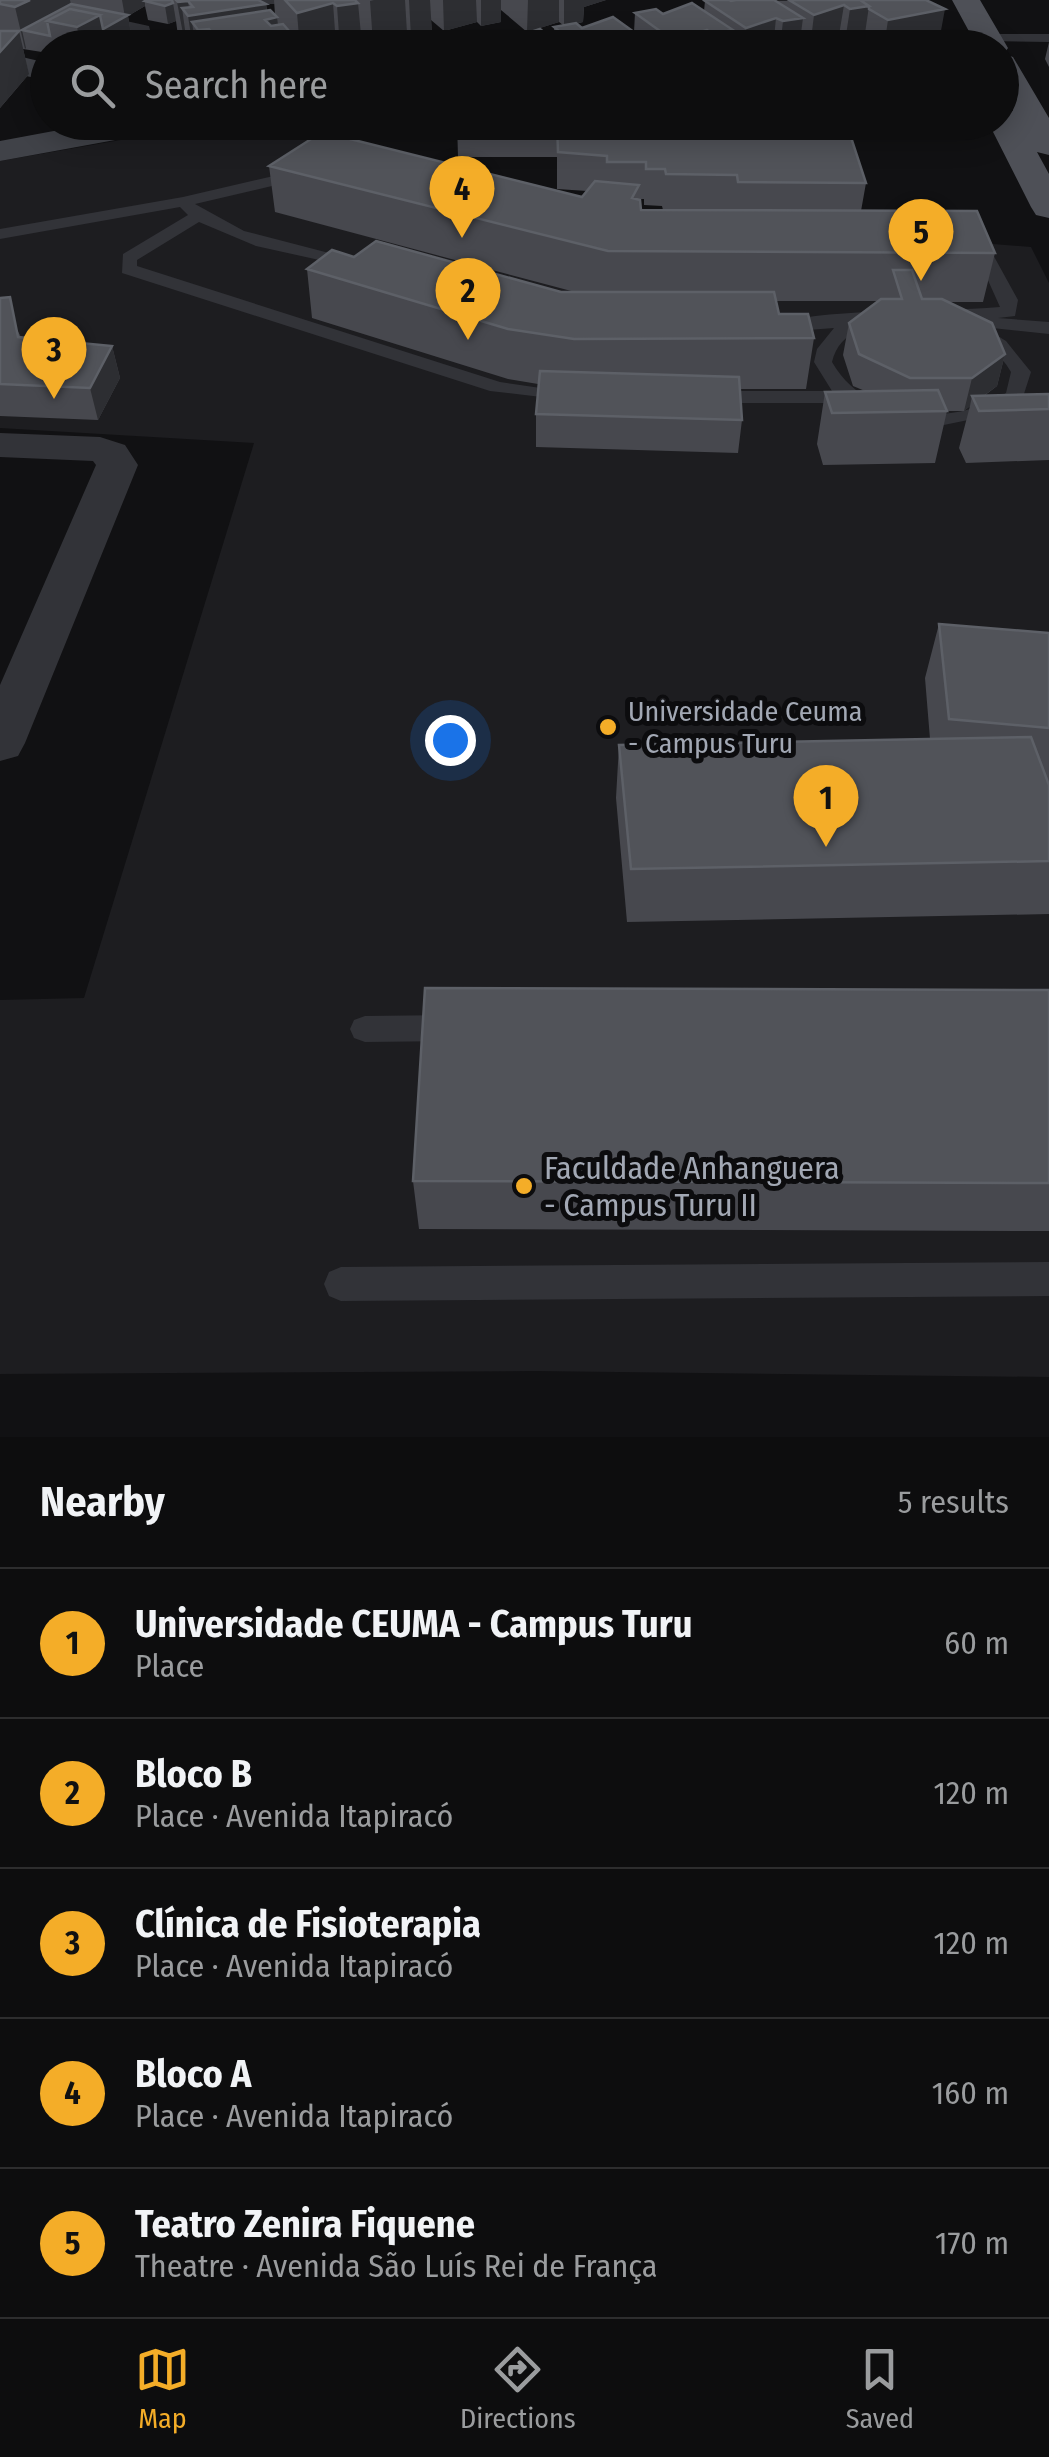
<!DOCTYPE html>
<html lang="en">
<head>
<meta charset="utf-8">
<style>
	:root { --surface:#0d0d0e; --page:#161617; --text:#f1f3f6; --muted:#9a9c9e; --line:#2d2d2e; --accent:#f4ad28 }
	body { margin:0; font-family:"Fira Sans Condensed",sans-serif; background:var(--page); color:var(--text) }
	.you { position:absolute; left:450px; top:740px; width:35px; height:35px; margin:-25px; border:8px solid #fff; border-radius:50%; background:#1a73e8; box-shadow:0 0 0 15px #1a73e833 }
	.badge { display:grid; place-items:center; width:65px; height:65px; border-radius:50%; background:var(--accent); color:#111; font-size:32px; font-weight:700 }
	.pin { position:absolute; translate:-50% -82px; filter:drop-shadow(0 2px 5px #0008) }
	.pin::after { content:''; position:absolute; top:52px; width:35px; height:30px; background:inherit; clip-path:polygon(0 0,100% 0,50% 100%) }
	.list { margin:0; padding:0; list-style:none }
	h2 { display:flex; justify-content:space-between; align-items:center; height:130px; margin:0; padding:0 40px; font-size:42px }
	h2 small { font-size:32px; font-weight:400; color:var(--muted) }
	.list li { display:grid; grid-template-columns:65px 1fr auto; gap:30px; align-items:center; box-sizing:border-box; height:150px; padding:0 40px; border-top:2px solid var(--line) }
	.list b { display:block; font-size:38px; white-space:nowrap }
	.list p { margin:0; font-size:32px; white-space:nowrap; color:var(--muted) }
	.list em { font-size:32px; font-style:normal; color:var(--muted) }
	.icon { flex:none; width:55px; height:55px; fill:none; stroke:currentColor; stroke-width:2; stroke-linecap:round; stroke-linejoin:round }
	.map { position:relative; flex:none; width:1049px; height:1437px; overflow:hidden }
	.search { position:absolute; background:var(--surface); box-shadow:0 5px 25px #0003; left:30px; right:30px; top:30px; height:110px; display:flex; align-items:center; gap:25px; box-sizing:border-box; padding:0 35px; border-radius:55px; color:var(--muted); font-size:38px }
	.sheet { height:880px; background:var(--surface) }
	nav { display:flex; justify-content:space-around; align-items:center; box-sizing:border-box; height:140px; border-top:2px solid var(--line); background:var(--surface); font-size:28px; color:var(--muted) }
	nav a { display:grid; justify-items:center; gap:5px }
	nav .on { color:var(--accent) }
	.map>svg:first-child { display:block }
	.built { fill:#1d1d20 }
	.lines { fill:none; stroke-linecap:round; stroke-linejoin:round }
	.lane { fill:#323338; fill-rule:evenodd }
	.street { fill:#323338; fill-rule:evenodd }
	.secondary { fill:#404248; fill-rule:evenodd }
	.primary { fill:#4e5057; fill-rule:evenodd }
	.wall { fill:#47484e; fill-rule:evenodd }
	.shaded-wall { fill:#2d2e32; fill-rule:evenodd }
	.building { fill:#515359; stroke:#5d6067; stroke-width:2.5 }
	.poi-dot { fill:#f4ad28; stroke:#0c0c0e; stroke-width:4 }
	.labels { text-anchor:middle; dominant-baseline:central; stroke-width:10; stroke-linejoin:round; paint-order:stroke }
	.poi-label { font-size:28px; fill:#a2a8b4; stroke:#0c0c0e; text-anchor:start }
	.near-poi-label { font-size:32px; fill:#a2a8b4; stroke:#0c0c0e; text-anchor:start }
</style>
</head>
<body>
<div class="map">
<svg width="1049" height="1437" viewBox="0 0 1049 1437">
	<rect width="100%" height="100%" fill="#111113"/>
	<path class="built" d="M 218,123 L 288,123 L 370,164 L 664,218 L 1031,247 L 1049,283 L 1049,1377 L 534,1371 L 0,1374 L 0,1000 L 84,998 L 254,443 L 0,428 L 0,161 Z"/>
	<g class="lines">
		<path class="lane" d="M 247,0 L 321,0 L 315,4 L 253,4 Z
			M 982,34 L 1049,34 L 1049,42 L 987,41 L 982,40 Z
			M 304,169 L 312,174 L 310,177 L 195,204 L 244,231 L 360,261 L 360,269 L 256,246 L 199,222 L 137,260 L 137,266 L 500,382 L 575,393 L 575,401 L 490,391 L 122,273 L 123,254 L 188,215 L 180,207 L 0,239 L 0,229 L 183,197 Z
			M 966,244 L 991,251 L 1018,300 L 1015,316 L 998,318 L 1049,322 L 1049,334 L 983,327 L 1006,341 L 1031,372 L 1022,400 L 1002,413 L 939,426 L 873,416 L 846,403 L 708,403 L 698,397 L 708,391 L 832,391 L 814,362 L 817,349 L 834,328 L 781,332 L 775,331 L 775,323 C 845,307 928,313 1000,307 L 978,258 L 958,249 ZM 982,319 L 983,327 L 965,321 ZM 901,321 C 944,324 988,332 1011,372 L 1006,393 C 952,428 866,422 832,362 C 840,329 871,325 901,321 Z
			M 454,1015 L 465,1019 L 469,1028 L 465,1037 L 454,1041 L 365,1042 L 354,1038 L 350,1029 L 354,1020 L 365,1016 Z
			M 1049,1262 L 1049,1296 L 341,1301 L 329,1296 L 324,1284 L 329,1272 L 341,1267 Z"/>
		<path class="street" d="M 0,0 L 30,0 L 149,26 L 152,38 L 143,48 L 112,48 L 124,36 L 0,9 Z
			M 0,433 L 100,437 L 125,445 L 138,465 L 25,743 L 18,756 L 0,761 L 0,685 L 96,465 L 93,461 L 0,457 Z"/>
		<path class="secondary" d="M 0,52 L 48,63 L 48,81 L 0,70 Z
			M 102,122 L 175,122 L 159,132 L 0,161 L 0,141 Z"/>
		<path class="primary" d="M 952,0 L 980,0 L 1008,48 L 1004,54 L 1013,57 L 1049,118 L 1049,155 L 1037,152 L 1049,174 L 1049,218 L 1036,215 L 1031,207 L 988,122 L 1002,122 L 1002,108 L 1013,111 L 1002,90 L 1002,48 L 978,48 Z"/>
	</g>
	<path class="wall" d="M 0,0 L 258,0 L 266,4 L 267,10 L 275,15 L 274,0 L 559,0 L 559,4 L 559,0 L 606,0 L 584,7 L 583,22 L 576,24 L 582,28 L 634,32 L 635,13 L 663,14 L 704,11 L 705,1 L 926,0 L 940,36 L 904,43 L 908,48 L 479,48 L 479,39 L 554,40 L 554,27 L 563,25 L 559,22 L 527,32 L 501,10 L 501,22 L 481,26 L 477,22 L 444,31 L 431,20 L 432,33 L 411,37 L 407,33 L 373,43 L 361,31 L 362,45 L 346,48 L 339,48 L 336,45 L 326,48 L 295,48 L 291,44 L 292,48 L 188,48 L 187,44 L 185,44 L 178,36 L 176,21 L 168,24 L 148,20 L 145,6 L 128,16 L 131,34 L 107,48 L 48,48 L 48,53 L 23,49 L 29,74 L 0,108 ZM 865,35 L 876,42 L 863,44 Z
		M 1049,42 L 1049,67 L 1045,59 Z
		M 457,122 L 846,122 L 866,183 L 861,211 L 995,253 L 983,302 L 948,302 L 1005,354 L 997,386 L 984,396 L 1049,394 L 1049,460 L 966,463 L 959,448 L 970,406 L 964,411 L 947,411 L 935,463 L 823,465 L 817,444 L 825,392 L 865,391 L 853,386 L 843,355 L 849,323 L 878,301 L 776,301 L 779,314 L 814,338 L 806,389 L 740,389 L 742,420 L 738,453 L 536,447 L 536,414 L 538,384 L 508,379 L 312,318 L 307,269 L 354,257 L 561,292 L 575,292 L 275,212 L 269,166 L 582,197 L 587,191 L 557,189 L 557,157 L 458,157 ZM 638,199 L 644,199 L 644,205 L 662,206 L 663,210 L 641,210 Z
		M 0,298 L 21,337 L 112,346 L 120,378 L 98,420 L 0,416 Z
		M 939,624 L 1049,633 L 1049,914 L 627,922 L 616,798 L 619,745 L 930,739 L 925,678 Z
		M 1049,990 L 1049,1231 L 419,1229 L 413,1181 Z"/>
	<path class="shaded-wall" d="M 30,0 L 70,0 L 75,23 L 47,21 L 22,30 L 26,48 L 25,49 L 15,7 Z
		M 122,0 L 156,0 L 145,1 L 145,6 L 128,16 L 131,34 L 107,48 L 81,48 L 77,27 L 100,15 L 125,17 Z
		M 374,0 L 405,0 L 407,33 L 373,43 L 370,1 Z
		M 409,0 L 430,0 L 432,33 L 411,37 Z
		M 443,0 L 476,0 L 477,22 L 444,31 Z
		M 481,0 L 501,0 L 501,22 L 481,26 Z
		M 528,0 L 559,0 L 559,22 L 527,32 Z
		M 564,0 L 606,0 L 584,7 L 583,22 L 564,26 Z
		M 188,1 L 190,16 L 266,4 L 268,19 L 277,17 L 279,33 L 290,32 L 292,48 L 210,48 L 203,37 L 205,48 L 201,48 L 198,30 L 192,22 L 196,48 L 193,48 L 188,16 L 182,8 L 187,44 L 185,44 L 177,2 ZM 209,29 L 214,35 L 211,45 Z
		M 173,3 L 176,21 L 168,24 L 165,6 Z
		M 333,3 L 336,45 L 326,48 L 300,48 L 297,13 Z
		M 358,3 L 362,45 L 340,48 L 337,6 Z
		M 844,5 L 837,47 L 810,48 L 814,15 Z
		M 869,6 L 863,47 L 844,48 L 850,9 Z
		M 945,9 L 940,36 L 884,47 L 888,20 Z
		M 776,18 L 773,48 L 744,48 L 746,28 Z
		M 803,18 L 799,48 L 780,48 L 783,21 Z
		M 707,30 L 705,48 L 674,48 L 674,41 Z
		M 733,30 L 731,48 L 711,48 L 712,34 Z
		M 19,31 L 29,74 L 0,108 L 0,52 Z
		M 112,346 L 120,378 L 98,420 L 90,388 Z
		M 1005,354 L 997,386 L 975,402 L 972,396 L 970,406 L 964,411 L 972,378 Z"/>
	<path class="building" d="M 0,0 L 30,0 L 15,7 L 0,4 Z
		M 147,0 L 172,0 L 173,3 L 165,6 L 145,1 Z
		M 176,0 L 258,0 L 266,4 L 188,16 L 182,8 L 193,7 L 188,1 L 178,2 Z
		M 285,0 L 355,0 L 358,3 L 337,6 L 333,3 L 297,13 Z
		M 710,0 L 729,0 L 731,1 L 736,0 L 774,0 L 803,18 L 783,21 L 776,18 L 746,28 L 705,1 Z
		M 789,0 L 860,0 L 869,6 L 850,9 L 844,5 L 814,15 Z
		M 860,0 L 926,0 L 945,9 L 888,20 L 869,9 L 869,6 Z
		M 692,3 L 733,30 L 712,34 L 707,30 L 674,41 L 635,13 L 656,9 L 663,14 Z
		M 71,4 L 128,15 L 103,29 L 100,15 L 70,9 L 47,21 L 50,36 L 22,30 Z
		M 70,9 L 100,15 L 77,27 L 47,21 Z
		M 270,10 L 277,17 L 265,20 L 271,26 L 283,24 L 290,32 L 209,45 L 203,37 L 214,35 L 209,29 L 198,30 L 192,22 Z
		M 613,17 L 652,45 L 640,48 L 629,48 L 625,45 L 617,48 L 580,48 L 554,27 L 576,23 L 582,28 Z
		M 540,29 L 563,48 L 488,48 L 479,39 L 501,36 L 507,40 Z
		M 0,31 L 19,31 L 0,52 Z
		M 900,39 L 908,48 L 834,48 Z
		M 468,41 L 475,48 L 448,48 Z
		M 557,122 L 846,122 L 866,183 L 738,182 L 737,175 L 666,174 L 665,169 L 646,169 L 646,162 L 607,162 L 607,156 L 558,152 Z
		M 322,132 L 582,197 L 595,181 L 639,185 L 632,198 L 640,200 L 641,210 L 977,211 L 995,253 L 608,251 L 269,166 Z
		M 376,241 L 561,292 L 774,292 L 779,314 L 808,314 L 814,338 L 574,339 L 508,329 L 307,269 L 332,250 L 354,257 Z
		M 893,270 L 912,270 L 922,299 L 942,299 L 992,323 L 1005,354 L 972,378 L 910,378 L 859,354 L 849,323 L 881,299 L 902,299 Z
		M 10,297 L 18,337 L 112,346 L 90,388 L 0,384 L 0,298 Z
		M 540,371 L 739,377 L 742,420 L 536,414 Z
		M 938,390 L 947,411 L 832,413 L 825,392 Z
		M 1049,394 L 1049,409 L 979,411 L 972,396 Z
		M 939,624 L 1049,633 L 1049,728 L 949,719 Z
		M 1031,737 L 1049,785 L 1049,861 L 631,869 L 619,745 Z
		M 425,988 L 1049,990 L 1049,1183 L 413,1181 Z"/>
	<g class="poi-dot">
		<circle cx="608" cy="727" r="10"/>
		<circle cx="524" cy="1186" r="10"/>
	</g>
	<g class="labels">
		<g class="poi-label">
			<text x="628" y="711">Universidade Ceuma<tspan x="628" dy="32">- Campus Turu</tspan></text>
		</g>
		<g class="near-poi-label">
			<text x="544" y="1168">Faculdade Anhanguera<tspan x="544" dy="37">- Campus Turu II</tspan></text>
		</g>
	</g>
</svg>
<div class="you"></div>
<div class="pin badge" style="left:826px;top:847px">1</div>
<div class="pin badge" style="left:468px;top:340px">2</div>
<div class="pin badge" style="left:54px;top:399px">3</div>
<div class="pin badge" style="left:462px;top:238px">4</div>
<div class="pin badge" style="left:921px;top:281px">5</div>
<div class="search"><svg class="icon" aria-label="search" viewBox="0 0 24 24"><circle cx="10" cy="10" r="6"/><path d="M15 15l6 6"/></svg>Search here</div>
</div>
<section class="sheet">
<h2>Nearby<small>5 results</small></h2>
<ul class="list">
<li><span class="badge">1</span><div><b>Universidade CEUMA - Campus Turu</b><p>Place</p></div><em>60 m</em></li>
<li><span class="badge">2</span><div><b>Bloco B</b><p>Place · Avenida Itapiracó</p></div><em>120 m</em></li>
<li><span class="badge">3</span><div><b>Clínica de Fisioterapia</b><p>Place · Avenida Itapiracó</p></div><em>120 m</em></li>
<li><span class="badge">4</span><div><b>Bloco A</b><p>Place · Avenida Itapiracó</p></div><em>160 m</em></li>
<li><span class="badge">5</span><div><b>Teatro Zenira Fiquene</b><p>Theatre · Avenida São Luís Rei de França</p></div><em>170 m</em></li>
</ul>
</section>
<nav>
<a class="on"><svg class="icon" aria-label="map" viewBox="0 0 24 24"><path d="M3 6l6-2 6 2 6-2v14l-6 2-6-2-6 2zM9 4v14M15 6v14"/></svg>Map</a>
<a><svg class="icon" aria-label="directions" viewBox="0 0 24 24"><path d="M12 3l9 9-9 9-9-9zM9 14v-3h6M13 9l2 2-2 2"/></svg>Directions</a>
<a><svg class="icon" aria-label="saved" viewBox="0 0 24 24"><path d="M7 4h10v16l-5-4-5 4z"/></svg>Saved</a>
</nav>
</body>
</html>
